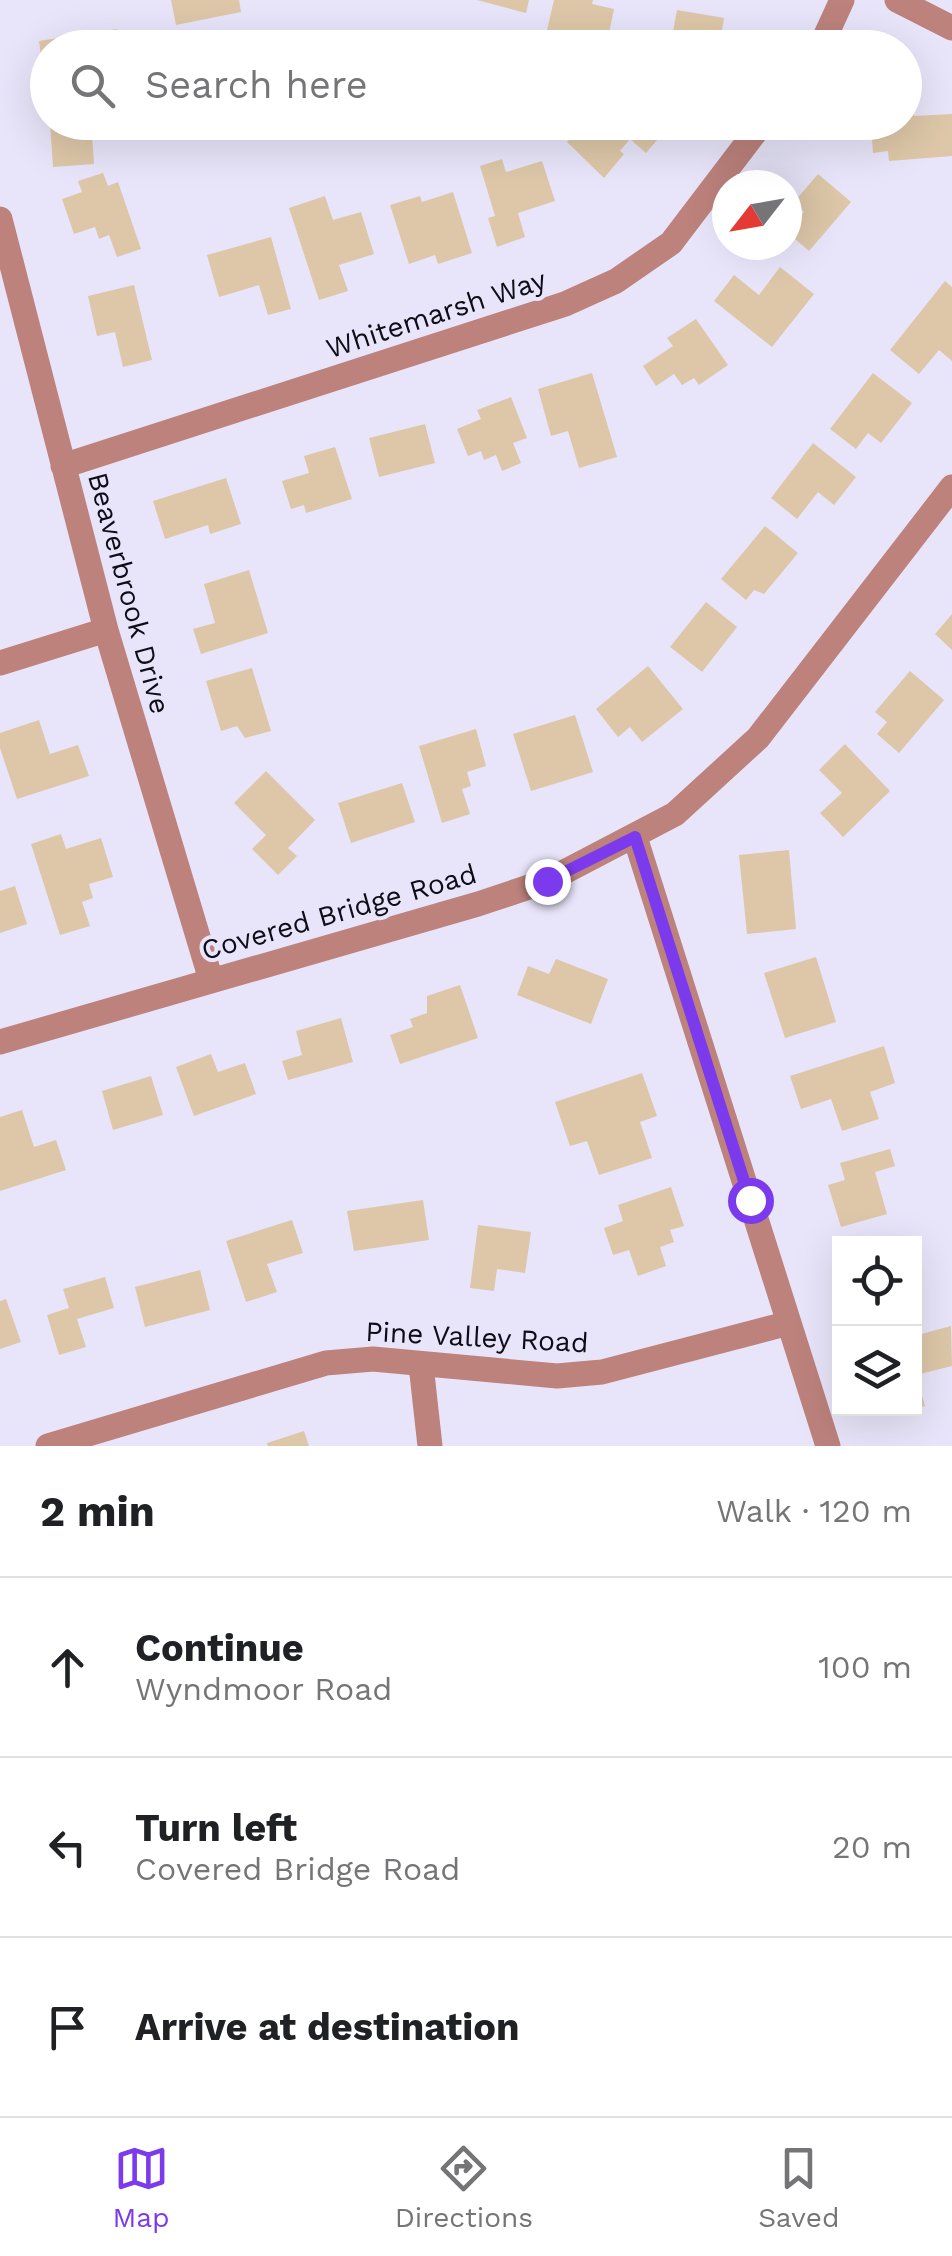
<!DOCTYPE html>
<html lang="en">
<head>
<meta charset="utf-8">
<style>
	:root { --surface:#fff; --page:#f2f2f2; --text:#202124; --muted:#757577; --line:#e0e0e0; --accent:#7c3aed }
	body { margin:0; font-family:"Work Sans",sans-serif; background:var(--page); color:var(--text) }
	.controls { position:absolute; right:30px; bottom:30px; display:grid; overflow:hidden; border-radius:0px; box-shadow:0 10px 40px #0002 }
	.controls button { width:90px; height:90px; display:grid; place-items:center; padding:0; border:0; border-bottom:2px solid var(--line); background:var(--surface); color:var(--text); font:50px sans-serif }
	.compass { position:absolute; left:712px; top:170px; width:90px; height:90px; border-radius:50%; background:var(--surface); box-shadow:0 10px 40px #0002; rotate:239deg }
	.stop { position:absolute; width:30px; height:30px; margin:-22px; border:8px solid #7c3aed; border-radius:50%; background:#fff }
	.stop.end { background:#7c3aed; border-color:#fff; box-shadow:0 2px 10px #0008 }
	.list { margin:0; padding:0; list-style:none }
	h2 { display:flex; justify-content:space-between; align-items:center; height:130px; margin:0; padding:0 40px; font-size:42px }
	h2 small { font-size:32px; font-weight:400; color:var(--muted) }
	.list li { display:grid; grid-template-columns:65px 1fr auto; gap:30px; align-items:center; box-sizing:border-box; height:180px; padding:0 40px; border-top:2px solid var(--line) }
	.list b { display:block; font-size:38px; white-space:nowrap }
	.list p { margin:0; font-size:32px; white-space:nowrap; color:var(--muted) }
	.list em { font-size:32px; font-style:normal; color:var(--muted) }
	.icon { flex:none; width:55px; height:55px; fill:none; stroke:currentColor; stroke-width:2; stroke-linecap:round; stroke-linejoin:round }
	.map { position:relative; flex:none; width:952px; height:1446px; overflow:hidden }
	.search { position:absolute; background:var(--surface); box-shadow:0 10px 40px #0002; left:30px; right:30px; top:30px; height:110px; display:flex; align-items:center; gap:25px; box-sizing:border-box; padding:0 35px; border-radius:55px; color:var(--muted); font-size:38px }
	.sheet { height:670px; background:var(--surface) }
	nav { display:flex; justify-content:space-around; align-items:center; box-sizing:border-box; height:140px; border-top:2px solid var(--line); background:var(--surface); font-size:28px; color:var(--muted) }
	nav a { display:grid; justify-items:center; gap:5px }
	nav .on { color:var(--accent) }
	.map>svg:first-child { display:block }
	.building { fill:#ddc7a8 }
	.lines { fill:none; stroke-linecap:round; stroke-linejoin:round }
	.minor { stroke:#bd827c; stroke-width:25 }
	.route { stroke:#7c3aed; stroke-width:12 }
	.labels { text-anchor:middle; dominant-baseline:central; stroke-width:8; stroke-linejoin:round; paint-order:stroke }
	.street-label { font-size:28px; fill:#0e0c17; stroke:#e8e5fa }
</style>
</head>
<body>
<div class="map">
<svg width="952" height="1446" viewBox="0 0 952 1446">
	<rect width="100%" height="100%" fill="#e8e5fa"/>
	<path class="building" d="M 171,0 L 239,0 L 241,12 L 176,25 Z
		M 477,0 L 529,0 L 526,13 Z
		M 554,0 L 593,0 L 592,4 L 614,9 L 607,43 L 547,30 Z
		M 677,10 L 724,18 L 719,48 L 670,48 Z
		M 117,29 L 120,48 L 48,48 L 48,77 L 44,78 L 39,41 Z
		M 904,90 L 909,90 L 914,116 L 952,114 L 952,156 L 889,161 L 888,151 L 873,153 L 871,122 L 904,122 Z
		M 50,122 L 91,122 L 94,164 L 53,167 Z
		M 584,122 L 667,122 L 670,125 L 646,153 L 630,139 L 620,151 L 624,154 L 604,178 L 567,142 Z
		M 502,159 L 506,172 L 542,161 L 555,201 L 518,213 L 525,237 L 497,247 L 488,218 L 495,216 L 480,166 Z
		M 103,173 L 108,186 L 118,182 L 141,249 L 117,257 L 109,235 L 99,239 L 95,227 L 74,234 L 62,199 L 82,192 L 78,181 Z
		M 818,174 L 851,202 L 809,251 L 787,232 L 804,212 L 794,202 Z
		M 453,192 L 472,253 L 438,264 L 435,255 L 409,264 L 390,205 L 420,196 L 422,202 Z
		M 325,196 L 333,220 L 361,212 L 374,254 L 339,265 L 348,291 L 319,300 L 289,208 Z
		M 271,237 L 291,309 L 268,315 L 259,285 L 219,297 L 207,255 Z
		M 780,267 L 814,294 L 772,347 L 714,301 L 734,275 L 759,295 Z
		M 945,281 L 952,287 L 952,361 L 939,350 L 919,374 L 890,350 Z
		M 134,285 L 152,360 L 123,367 L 115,332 L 97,336 L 88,296 Z
		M 696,319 L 728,365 L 699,385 L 694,378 L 682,385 L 674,374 L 656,386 L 643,366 L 673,346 L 667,338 Z
		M 592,373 L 617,457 L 579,468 L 568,431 L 551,436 L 538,389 Z
		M 873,373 L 912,403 L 881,443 L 868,433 L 856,449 L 830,429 Z
		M 511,397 L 527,438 L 513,443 L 521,463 L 502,471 L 496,455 L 484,460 L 481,451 L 468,456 L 457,429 L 481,419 L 477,410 Z
		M 425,424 L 435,463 L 379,477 L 369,438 Z
		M 813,443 L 856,477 L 834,505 L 818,492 L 797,519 L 771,498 Z
		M 335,447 L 352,499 L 306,513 L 304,505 L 291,509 L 282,481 L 309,473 L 304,456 Z
		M 226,478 L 241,524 L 210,534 L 208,525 L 165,539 L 153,501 Z
		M 765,526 L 798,553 L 764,594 L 754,590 L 746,600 L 721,579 Z
		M 249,570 L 268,633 L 201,654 L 193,629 L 215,623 L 204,584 Z
		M 706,602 L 737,627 L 702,672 L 670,647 Z
		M 952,614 L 952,650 L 935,634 Z
		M 648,666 L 683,709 L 642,742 L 630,727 L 618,737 L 596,709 Z
		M 252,668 L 271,731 L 245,738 L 237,726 L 221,731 L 206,681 Z
		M 910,671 L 944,700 L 899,753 L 877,734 L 887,722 L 875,712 Z
		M 575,715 L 593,772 L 531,791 L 513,734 Z
		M 39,720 L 50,754 L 78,745 L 89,776 L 17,799 L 0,748 L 0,733 Z
		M 476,729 L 486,766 L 467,772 L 471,786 L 462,789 L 470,814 L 442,823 L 419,746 Z
		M 845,744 L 890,791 L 843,837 L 820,813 L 842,793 L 819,770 Z
		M 266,771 L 315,820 L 288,848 L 297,856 L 278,875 L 252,849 L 266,835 L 234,803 Z
		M 402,783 L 415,822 L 351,843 L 338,803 Z
		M 61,834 L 66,849 L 101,838 L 113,877 L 89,884 L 93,898 L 82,902 L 90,926 L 60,935 L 31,844 Z
		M 789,850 L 796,929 L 747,934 L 739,855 Z
		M 15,886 L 27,924 L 0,933 L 0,891 Z
		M 816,957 L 836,1022 L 785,1038 L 764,973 Z
		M 556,959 L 608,979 L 591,1024 L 517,995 L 528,966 L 549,974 Z
		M 460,985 L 478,1038 L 400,1064 L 390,1035 L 413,1027 L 410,1019 L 427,1013 L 427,996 Z
		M 341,1018 L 353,1062 L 288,1080 L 282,1061 L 302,1055 L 296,1031 Z
		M 884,1046 L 895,1083 L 870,1092 L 879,1119 L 842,1131 L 831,1099 L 801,1109 L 790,1076 Z
		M 211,1054 L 218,1072 L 245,1063 L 256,1094 L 194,1116 L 176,1067 Z
		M 642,1073 L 657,1116 L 640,1122 L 652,1158 L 599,1175 L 587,1141 L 570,1146 L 555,1102 Z
		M 151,1076 L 163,1115 L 113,1130 L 102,1091 Z
		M 22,1110 L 34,1147 L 56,1140 L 66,1170 L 0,1191 L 0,1117 Z
		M 890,1149 L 895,1166 L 875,1172 L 887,1214 L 841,1227 L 828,1185 L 845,1180 L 840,1163 Z
		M 671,1187 L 684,1226 L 670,1230 L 674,1242 L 660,1247 L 666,1266 L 638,1276 L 629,1250 L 613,1255 L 604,1228 L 623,1221 L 618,1205 Z
		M 423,1200 L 429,1240 L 354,1251 L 347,1211 Z
		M 292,1220 L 303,1253 L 267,1264 L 277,1292 L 246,1302 L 226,1241 Z
		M 478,1225 L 531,1232 L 525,1273 L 497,1269 L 494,1291 L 470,1288 Z
		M 200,1270 L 210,1310 L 145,1327 L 135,1287 Z
		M 105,1277 L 114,1308 L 77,1319 L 86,1347 L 59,1355 L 47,1315 L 69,1308 L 63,1289 Z
		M 6,1299 L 21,1342 L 0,1349 L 0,1301 Z
		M 951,1326 L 952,1366 L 916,1375 L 925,1406 L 914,1409 L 914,1336 Z
		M 304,1431 L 309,1446 L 268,1446 L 267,1443 Z"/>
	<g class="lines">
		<path class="minor" d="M 897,0 L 952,28
			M 820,48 L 842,0
			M 0,219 L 106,630 L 211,980
			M 63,466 L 565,304 L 616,281 L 671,243 L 763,122
			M 0,663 L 106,630
			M 635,837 L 828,1446
			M 0,1042 L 478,904 L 547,881 L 675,814 L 758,738 L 952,487
			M 421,1365 L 430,1446
			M 48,1446 L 326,1363 L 373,1359 L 557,1376 L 602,1372 L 789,1323"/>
	</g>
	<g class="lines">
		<path class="route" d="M 547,881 L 635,837 L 750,1200"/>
	</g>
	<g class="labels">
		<g class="street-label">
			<text transform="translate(436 314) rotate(-18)">Whitemarsh Way</text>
			<text transform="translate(129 593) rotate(75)">Beaverbrook Drive</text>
			<text transform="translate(339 912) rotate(-16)">Covered Bridge Road</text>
			<text transform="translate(477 1337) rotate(3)">Pine Valley Road</text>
		</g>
	</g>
</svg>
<div class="controls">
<button><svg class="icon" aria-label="locate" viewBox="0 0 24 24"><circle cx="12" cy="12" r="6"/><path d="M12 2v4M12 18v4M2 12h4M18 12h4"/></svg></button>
<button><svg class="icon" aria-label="layers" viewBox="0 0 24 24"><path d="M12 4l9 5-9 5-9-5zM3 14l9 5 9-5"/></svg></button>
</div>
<svg class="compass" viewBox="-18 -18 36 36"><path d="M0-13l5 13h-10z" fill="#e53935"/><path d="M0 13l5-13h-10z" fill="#757577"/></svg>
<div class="stop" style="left:750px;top:1200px"></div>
<div class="stop end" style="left:547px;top:881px"></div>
<div class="search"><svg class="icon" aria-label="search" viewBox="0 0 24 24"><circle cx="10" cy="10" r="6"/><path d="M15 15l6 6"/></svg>Search here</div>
</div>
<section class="sheet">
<h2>2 min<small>Walk · 120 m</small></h2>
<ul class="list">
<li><svg class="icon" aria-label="ahead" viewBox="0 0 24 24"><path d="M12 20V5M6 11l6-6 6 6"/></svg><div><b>Continue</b><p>Wyndmoor Road</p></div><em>100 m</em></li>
<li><svg class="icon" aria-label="left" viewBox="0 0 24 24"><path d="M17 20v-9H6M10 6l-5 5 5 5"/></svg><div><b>Turn left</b><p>Covered Bridge Road</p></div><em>20 m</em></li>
<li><svg class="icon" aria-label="arrive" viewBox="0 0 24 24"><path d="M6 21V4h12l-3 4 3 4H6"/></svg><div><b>Arrive at destination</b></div></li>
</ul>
</section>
<nav>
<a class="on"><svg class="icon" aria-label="map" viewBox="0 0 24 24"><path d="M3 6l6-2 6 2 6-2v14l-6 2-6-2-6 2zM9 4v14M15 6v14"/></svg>Map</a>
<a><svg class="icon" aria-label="directions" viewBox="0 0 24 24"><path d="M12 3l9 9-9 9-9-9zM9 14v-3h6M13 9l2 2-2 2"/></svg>Directions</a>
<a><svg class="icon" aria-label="saved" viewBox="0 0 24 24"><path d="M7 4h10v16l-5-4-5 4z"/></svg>Saved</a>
</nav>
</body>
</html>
